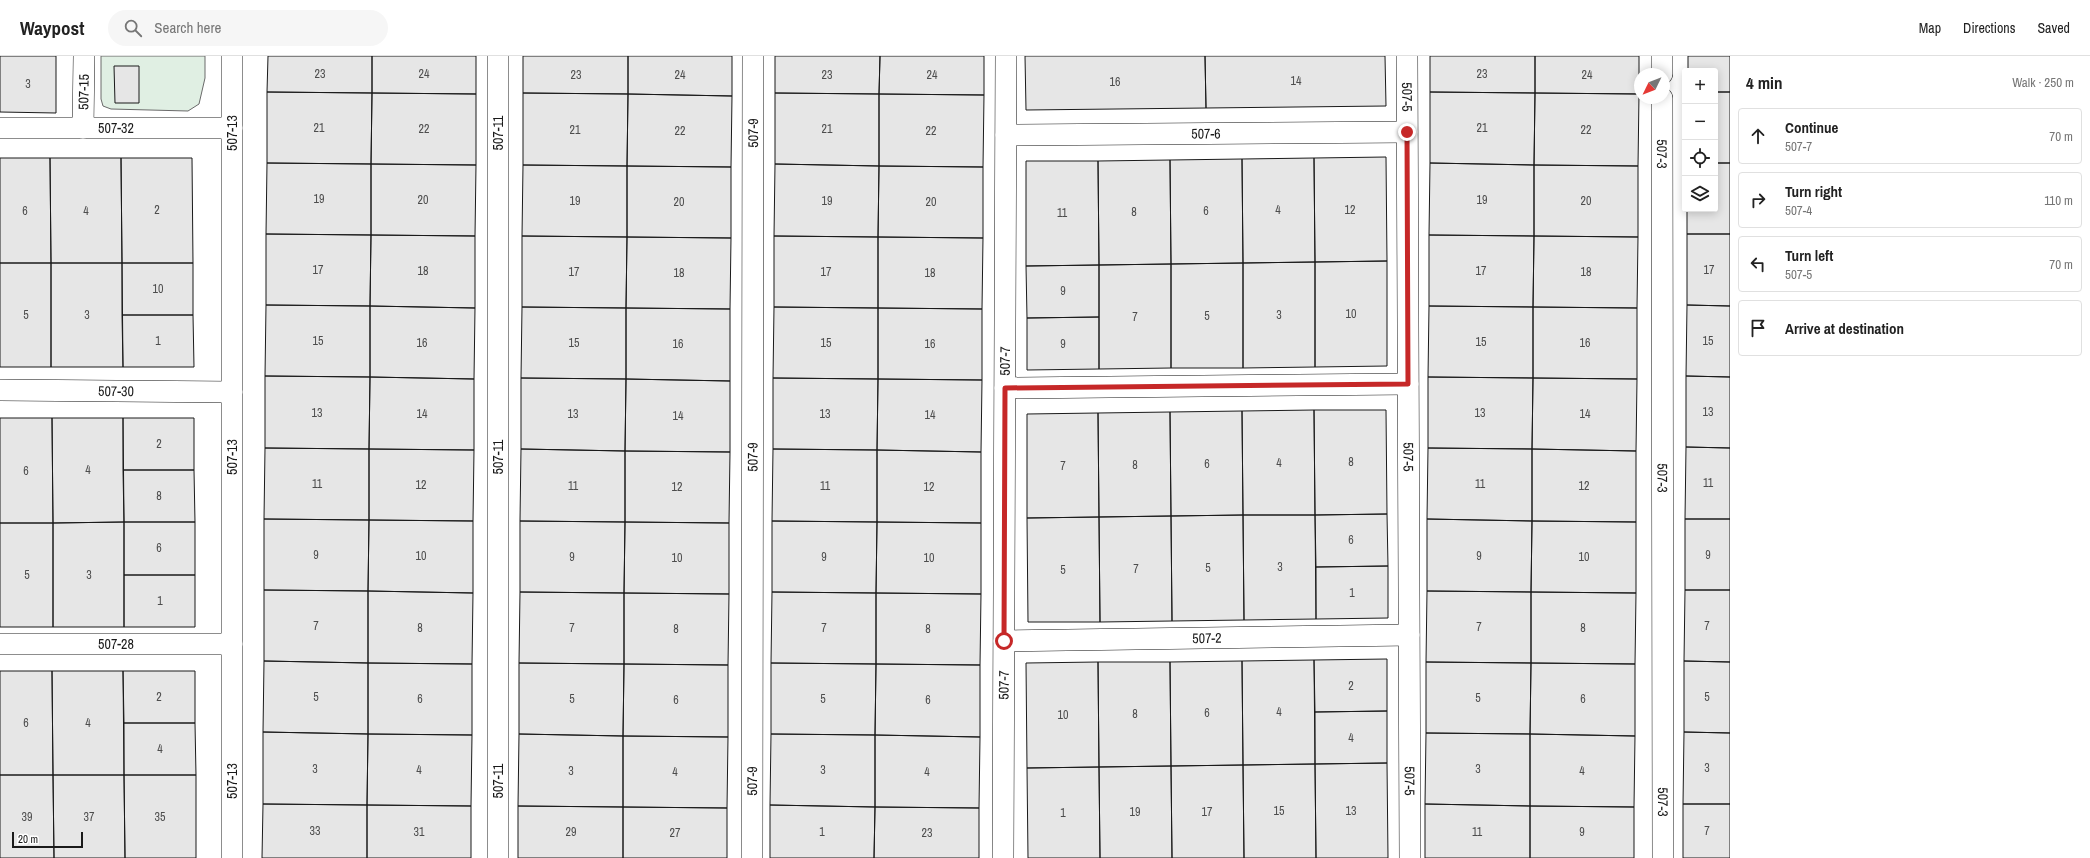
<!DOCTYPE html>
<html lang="en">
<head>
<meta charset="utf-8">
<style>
	:root { --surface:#fff; --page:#f6f6f6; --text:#222; --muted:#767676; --line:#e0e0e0 }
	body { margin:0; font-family:"Archivo Narrow",sans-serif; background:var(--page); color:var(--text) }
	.controls { position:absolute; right:12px; top:12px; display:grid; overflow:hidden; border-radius:4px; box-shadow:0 2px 10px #0003 }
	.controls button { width:36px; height:36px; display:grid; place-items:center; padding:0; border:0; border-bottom:1px solid var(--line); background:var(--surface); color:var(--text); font:20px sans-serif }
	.compass { position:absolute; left:1634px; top:12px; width:36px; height:36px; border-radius:50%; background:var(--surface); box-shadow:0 2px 10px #0003; rotate:227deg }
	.scale { position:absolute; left:12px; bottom:10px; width:71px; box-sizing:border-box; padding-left:4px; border:2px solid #1a1a1a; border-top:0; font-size:11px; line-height:14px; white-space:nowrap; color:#1a1a1a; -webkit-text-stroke:3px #fff; paint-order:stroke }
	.stop { position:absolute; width:12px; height:12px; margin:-9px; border:3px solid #c62828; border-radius:50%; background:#fff }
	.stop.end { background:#c62828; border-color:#fff; box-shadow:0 1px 4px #0008 }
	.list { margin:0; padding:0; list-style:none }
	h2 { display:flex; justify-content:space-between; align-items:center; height:52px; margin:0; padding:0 16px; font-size:17px }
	h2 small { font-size:13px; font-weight:400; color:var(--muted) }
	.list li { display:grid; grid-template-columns:26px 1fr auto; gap:12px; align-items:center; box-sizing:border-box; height:56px; margin:0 8px 8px; padding:0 8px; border:1px solid var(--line); border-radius:4px }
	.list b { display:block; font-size:15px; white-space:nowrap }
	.list p { margin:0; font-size:13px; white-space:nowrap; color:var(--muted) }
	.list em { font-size:13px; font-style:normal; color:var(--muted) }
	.icon { flex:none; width:22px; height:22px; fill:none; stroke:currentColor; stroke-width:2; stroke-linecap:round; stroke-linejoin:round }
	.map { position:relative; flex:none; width:1730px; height:802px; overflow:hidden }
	header { display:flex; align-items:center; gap:24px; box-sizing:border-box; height:56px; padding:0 20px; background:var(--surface); border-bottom:1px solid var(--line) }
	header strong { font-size:19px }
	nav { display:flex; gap:22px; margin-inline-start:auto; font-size:14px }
	.search { width:280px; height:36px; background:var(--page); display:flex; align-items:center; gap:10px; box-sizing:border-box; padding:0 14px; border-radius:22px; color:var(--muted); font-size:15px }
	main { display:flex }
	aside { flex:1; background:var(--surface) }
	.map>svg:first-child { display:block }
	.green { fill:#e0efe3; stroke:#6a6a6a }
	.building { fill:#e6e6e6; stroke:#1a1a1a }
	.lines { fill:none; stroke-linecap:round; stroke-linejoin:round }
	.minor-casing { stroke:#1a1a1a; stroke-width:22 }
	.minor { stroke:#fff; stroke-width:21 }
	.route { stroke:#c62828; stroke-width:5 }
	.labels { text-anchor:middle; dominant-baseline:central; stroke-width:3; stroke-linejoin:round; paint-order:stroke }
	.number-label { font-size:12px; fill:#4d4d4d }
	.street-label { font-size:14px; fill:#1a1a1a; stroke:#fff }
</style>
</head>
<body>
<header>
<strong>Waypost</strong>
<div class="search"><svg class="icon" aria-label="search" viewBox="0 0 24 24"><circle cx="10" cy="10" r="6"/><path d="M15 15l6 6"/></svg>Search here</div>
<nav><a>Map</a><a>Directions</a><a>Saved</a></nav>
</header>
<main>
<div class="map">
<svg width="1730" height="802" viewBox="0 0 1730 802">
	<rect width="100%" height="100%" fill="#fff"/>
	<path class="green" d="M 101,0 L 205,0 L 205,22 L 199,48 L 188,55 L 111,53 L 103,50 L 101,43 Z"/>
	<path class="building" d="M 0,0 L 56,0 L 56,57 L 0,56 Z
		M 268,0 L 372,0 L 372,37 L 267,36 Z
		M 372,0 L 476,0 L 476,38 L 372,37 Z
		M 523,0 L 628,0 L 628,38 L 523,37 Z
		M 628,0 L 732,0 L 732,40 L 628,38 Z
		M 775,0 L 880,0 L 879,38 L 775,37 Z
		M 880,0 L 984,0 L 984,39 L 879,38 Z
		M 1025,0 L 1205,0 L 1206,52 L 1026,54 Z
		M 1205,0 L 1385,0 L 1386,50 L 1206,52 Z
		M 1430,0 L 1535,0 L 1535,37 L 1430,36 Z
		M 1535,0 L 1639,0 L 1639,38 L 1535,37 Z
		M 1688,0 L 1730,0 L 1730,36 L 1715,36 L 1715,15 L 1688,15 Z
		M 114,10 L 139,10 L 139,47 L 115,47 Z
		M 267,36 L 372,37 L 371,108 L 267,107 Z
		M 1430,36 L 1535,37 L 1534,109 L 1430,107 Z
		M 1715,36 L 1730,36 L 1730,107 L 1715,107 Z
		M 372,37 L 476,38 L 476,109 L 371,108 Z
		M 523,37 L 628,38 L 627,110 L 523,109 Z
		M 775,37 L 879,38 L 879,110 L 775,108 Z
		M 1535,37 L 1639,38 L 1638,110 L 1534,109 Z
		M 628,38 L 732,40 L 731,111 L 627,110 Z
		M 879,38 L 984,39 L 983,111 L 879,110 Z
		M 1386,101 L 1387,205 L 1315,206 L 1314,102 Z
		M 0,102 L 50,102 L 51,207 L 0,207 Z
		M 50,102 L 121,102 L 122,207 L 51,207 Z
		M 121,102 L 192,102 L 193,207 L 122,207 Z
		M 1314,102 L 1315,206 L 1243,207 L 1242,103 Z
		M 1242,103 L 1243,207 L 1171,208 L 1170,104 Z
		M 1170,104 L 1171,208 L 1099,209 L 1098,105 Z
		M 1026,105 L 1098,105 L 1099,209 L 1026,210 Z
		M 267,107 L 371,108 L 371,179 L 266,178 Z
		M 1430,107 L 1534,109 L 1534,180 L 1429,179 Z
		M 1715,107 L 1730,107 L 1730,178 L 1687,178 L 1687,153 L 1715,153 Z
		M 371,108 L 476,109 L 475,180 L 371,179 Z
		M 775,108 L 879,110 L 878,181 L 774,180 Z
		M 523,109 L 627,110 L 627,181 L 522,180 Z
		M 1534,109 L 1638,110 L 1638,181 L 1534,180 Z
		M 627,110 L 731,111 L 731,182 L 627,181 Z
		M 879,110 L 983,111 L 983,182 L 878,181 Z
		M 266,178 L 371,179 L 370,250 L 266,249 Z
		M 1687,178 L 1730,178 L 1730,250 L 1687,249 Z
		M 371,179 L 475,180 L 475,252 L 370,250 Z
		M 1429,179 L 1534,180 L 1533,251 L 1429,250 Z
		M 522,180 L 627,181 L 626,252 L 522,251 Z
		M 774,180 L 878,181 L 878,252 L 774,251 Z
		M 1534,180 L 1638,181 L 1637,252 L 1533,251 Z
		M 627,181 L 731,182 L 730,253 L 626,252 Z
		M 878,181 L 983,182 L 982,253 L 878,252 Z
		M 1387,205 L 1387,310 L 1315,311 L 1315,206 Z
		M 1315,206 L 1315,311 L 1243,312 L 1243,207 Z
		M 0,207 L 51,207 L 51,311 L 0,311 Z
		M 51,207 L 122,207 L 123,311 L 51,311 Z
		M 122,207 L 193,207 L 193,259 L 122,259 Z
		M 1243,207 L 1243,312 L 1171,312 L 1171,208 Z
		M 1171,208 L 1171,312 L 1099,313 L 1099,209 Z
		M 1099,209 L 1099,261 L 1027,262 L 1026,210 Z
		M 266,249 L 370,250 L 370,321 L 265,320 Z
		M 1687,249 L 1730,250 L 1730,321 L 1686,320 Z
		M 370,250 L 475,252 L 474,323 L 370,321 Z
		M 1429,250 L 1533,251 L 1533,322 L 1428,321 Z
		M 522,251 L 626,252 L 626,323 L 521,322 Z
		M 774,251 L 878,252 L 878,323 L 773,322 Z
		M 1533,251 L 1637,252 L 1637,323 L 1533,322 Z
		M 626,252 L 730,253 L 730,325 L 626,323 Z
		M 878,252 L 982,253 L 982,324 L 878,323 Z
		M 122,259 L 193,259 L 194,311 L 123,311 Z
		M 1099,261 L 1099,313 L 1027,314 L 1027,262 Z
		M 265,320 L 370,321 L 369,393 L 265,392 Z
		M 1686,320 L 1730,321 L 1730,392 L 1686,391 Z
		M 370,321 L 474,323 L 474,394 L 369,393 Z
		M 1428,321 L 1533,322 L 1532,393 L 1428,392 Z
		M 521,322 L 626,323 L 625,395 L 521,393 Z
		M 773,322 L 878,323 L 877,394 L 773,393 Z
		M 1533,322 L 1637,323 L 1636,395 L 1532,393 Z
		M 626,323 L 730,325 L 730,396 L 625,395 Z
		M 878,323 L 982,324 L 981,396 L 877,394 Z
		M 1314,354 L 1315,459 L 1243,459 L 1242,355 Z
		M 1314,354 L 1386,354 L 1387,458 L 1315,459 Z
		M 1242,355 L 1243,459 L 1171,460 L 1170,356 Z
		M 1170,356 L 1171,460 L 1099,461 L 1098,357 Z
		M 1098,357 L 1099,461 L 1027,462 L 1027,358 Z
		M 0,362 L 52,362 L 53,467 L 0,467 Z
		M 52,362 L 123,362 L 124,466 L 53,467 Z
		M 123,362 L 194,362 L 194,414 L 123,414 Z
		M 1686,391 L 1730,392 L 1730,463 L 1685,463 Z
		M 265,392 L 369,393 L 369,464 L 264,463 Z
		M 1428,392 L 1532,393 L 1532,465 L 1427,463 Z
		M 369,393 L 474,394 L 473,465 L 369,464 Z
		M 521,393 L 625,395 L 625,466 L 520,465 Z
		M 773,393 L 877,394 L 877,466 L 772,465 Z
		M 1532,393 L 1636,395 L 1636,466 L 1532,465 Z
		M 877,394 L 981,396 L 981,467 L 877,466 Z
		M 625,395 L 730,396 L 729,467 L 625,466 Z
		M 123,414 L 194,414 L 195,466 L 124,466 Z
		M 1387,458 L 1388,510 L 1316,511 L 1315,459 Z
		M 1243,459 L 1244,564 L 1172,565 L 1171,460 Z
		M 1243,459 L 1315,459 L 1316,563 L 1244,564 Z
		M 1171,460 L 1172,565 L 1100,566 L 1099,461 Z
		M 1099,461 L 1100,566 L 1028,566 L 1027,462 Z
		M 264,463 L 369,464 L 368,535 L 264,534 Z
		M 1427,463 L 1532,465 L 1531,536 L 1427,535 Z
		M 1685,463 L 1730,463 L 1730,534 L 1685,534 Z
		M 369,464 L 473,465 L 473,537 L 368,535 Z
		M 520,465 L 625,466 L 624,537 L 520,536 Z
		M 772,465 L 877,466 L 876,537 L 772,536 Z
		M 1532,465 L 1636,466 L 1636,537 L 1531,536 Z
		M 124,466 L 195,466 L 195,519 L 124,519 Z
		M 124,466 L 124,571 L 53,571 L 53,467 Z
		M 625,466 L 729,467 L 729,538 L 624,537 Z
		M 877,466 L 981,467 L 981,538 L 876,537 Z
		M 0,467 L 53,467 L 53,571 L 0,571 Z
		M 1388,510 L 1388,562 L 1316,563 L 1316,511 Z
		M 124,519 L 195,519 L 195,571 L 124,571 Z
		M 264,534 L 368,535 L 368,607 L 264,605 Z
		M 1685,534 L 1730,534 L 1730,606 L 1684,605 Z
		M 368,535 L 473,537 L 472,608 L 368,607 Z
		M 1427,535 L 1531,536 L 1531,607 L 1426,606 Z
		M 520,536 L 624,537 L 624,608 L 519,607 Z
		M 772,536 L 876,537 L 876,608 L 771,607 Z
		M 1531,536 L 1636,537 L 1635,608 L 1531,607 Z
		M 624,537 L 729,538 L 728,609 L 624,608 Z
		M 876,537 L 981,538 L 980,609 L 876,608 Z
		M 1387,603 L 1387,655 L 1315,656 L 1314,604 Z
		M 1314,604 L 1315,708 L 1243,709 L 1242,605 Z
		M 264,605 L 368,607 L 368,678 L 263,676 Z
		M 1242,605 L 1243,709 L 1171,710 L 1170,606 Z
		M 1684,605 L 1730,606 L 1730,677 L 1684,676 Z
		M 1098,606 L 1099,711 L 1027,712 L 1026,607 Z
		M 1098,606 L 1170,606 L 1171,710 L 1099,711 Z
		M 1426,606 L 1531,607 L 1530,678 L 1426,677 Z
		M 368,607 L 472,608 L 472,679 L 368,678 Z
		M 519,607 L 624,608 L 623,680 L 519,678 Z
		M 771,607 L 876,608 L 875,679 L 771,678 Z
		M 1531,607 L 1635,608 L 1635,680 L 1530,678 Z
		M 624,608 L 728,609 L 728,681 L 623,680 Z
		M 876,608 L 980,609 L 980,681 L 875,679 Z
		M 0,615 L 52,615 L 53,719 L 0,719 Z
		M 52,615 L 123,615 L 124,719 L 53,719 Z
		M 123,615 L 195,615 L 195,667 L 124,667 Z
		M 1387,655 L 1387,707 L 1315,708 L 1315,656 Z
		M 124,667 L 195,667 L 196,719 L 124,719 Z
		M 263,676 L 368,678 L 367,749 L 263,748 Z
		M 1684,676 L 1730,677 L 1730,748 L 1683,748 Z
		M 1426,677 L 1530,678 L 1530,750 L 1425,748 Z
		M 368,678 L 472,679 L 471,750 L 367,749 Z
		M 519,678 L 623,680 L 623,751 L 518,750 Z
		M 771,678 L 875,679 L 875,751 L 770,749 Z
		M 1530,678 L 1635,680 L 1634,751 L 1530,750 Z
		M 875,679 L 980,681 L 979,752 L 875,751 Z
		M 623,680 L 728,681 L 727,752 L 623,751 Z
		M 1387,707 L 1388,802 L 1316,802 L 1315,708 Z
		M 1315,708 L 1316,802 L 1244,802 L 1243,709 Z
		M 1243,709 L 1244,802 L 1172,802 L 1171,710 Z
		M 1171,710 L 1172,802 L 1100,802 L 1099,711 Z
		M 1099,711 L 1100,802 L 1028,802 L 1027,712 Z
		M 0,719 L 53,719 L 54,802 L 0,802 Z
		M 53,719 L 124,719 L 125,802 L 54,802 Z
		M 124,719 L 196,719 L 196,802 L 125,802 Z
		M 263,748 L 367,749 L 367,802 L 262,802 Z
		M 1425,748 L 1530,750 L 1530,802 L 1425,802 Z
		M 1683,748 L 1730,748 L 1730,802 L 1683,802 Z
		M 367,749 L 471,750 L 471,802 L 367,802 Z
		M 770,749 L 875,751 L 874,802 L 770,802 Z
		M 518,750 L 623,751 L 623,802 L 518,802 Z
		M 1530,750 L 1634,751 L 1634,802 L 1530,802 Z
		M 623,751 L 727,752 L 727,802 L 623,802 Z
		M 875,751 L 979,752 L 979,802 L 874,802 Z"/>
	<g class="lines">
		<g class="minor-casing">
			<g id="minor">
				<path id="s1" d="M 1407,0 L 1410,802"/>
				<path d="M 1662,0 L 1662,18"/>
				<path id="s2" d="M 1662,42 L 1663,802"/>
				<path id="s3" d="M 0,72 L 232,72"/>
				<path id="s4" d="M 83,72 L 84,0"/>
				<path id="s5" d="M 1006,79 L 1407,76"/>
				<path d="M 1005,332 L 1408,328"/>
				<path id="s6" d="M 0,334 L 232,336"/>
				<path id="s7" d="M 1004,585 L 1409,579"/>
				<path id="s8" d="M 0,588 L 232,588"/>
				<path d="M 232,802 L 232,0"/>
				<path d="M 498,802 L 498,0"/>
				<path id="s9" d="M 752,802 L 753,0"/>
				<path id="s10" d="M 1003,802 L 1006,0"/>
			</g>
		</g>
		<use href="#minor" class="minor"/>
	</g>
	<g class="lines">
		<path class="route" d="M 1004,585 L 1005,332 L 1408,328 L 1407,76"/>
	</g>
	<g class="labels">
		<g class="number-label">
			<text x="320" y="18">23</text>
			<text x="424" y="18">24</text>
			<text x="1482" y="18">23</text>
			<text x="576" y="19">23</text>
			<text x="680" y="19">24</text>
			<text x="827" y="19">23</text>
			<text x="932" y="19">24</text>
			<text x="1587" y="19">24</text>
			<text x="1296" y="25">14</text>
			<text x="1115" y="26">16</text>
			<text x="28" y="28">3</text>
			<text x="319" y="72">21</text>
			<text x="1482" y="72">21</text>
			<text x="424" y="73">22</text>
			<text x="827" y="73">21</text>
			<text x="575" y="74">21</text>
			<text x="1586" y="74">22</text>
			<text x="680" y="75">22</text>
			<text x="931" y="75">22</text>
			<text x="319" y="143">19</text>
			<text x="423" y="144">20</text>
			<text x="1482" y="144">19</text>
			<text x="575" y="145">19</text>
			<text x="827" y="145">19</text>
			<text x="1586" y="145">20</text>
			<text x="679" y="146">20</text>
			<text x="931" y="146">20</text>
			<text x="157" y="154">2</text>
			<text x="1278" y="154">4</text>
			<text x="1350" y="154">12</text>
			<text x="25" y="155">6</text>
			<text x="86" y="155">4</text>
			<text x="1206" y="155">6</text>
			<text x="1134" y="156">8</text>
			<text x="1062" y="157">11</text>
			<text x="318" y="214">17</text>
			<text x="1709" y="214">17</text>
			<text x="423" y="215">18</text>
			<text x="1481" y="215">17</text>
			<text x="574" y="216">17</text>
			<text x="826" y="216">17</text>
			<text x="1586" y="216">18</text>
			<text x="679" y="217">18</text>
			<text x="930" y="217">18</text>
			<text x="158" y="233">10</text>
			<text x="1063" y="235">9</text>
			<text x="1351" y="258">10</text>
			<text x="26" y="259">5</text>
			<text x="87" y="259">3</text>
			<text x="1279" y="259">3</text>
			<text x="1207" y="260">5</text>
			<text x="1135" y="261">7</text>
			<text x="158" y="285">1</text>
			<text x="318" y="285">15</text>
			<text x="1708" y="285">15</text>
			<text x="1481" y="286">15</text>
			<text x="422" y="287">16</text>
			<text x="574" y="287">15</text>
			<text x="826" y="287">15</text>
			<text x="1585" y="287">16</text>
			<text x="678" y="288">16</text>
			<text x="930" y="288">16</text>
			<text x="1063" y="288">9</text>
			<text x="1708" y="356">13</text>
			<text x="317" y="357">13</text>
			<text x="1480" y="357">13</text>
			<text x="422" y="358">14</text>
			<text x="573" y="358">13</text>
			<text x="825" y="358">13</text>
			<text x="1585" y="358">14</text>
			<text x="930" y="359">14</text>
			<text x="678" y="360">14</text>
			<text x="159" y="388">2</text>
			<text x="1351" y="406">8</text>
			<text x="1279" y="407">4</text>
			<text x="1207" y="408">6</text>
			<text x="1135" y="409">8</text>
			<text x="1063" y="410">7</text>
			<text x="88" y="414">4</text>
			<text x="26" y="415">6</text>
			<text x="1708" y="427">11</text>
			<text x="317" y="428">11</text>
			<text x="1480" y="428">11</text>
			<text x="421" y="429">12</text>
			<text x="573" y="430">11</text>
			<text x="825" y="430">11</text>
			<text x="1584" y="430">12</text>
			<text x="677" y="431">12</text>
			<text x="929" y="431">12</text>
			<text x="159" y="440">8</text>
			<text x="1351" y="484">6</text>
			<text x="159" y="492">6</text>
			<text x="316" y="499">9</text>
			<text x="1708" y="499">9</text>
			<text x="421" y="500">10</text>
			<text x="1479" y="500">9</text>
			<text x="572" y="501">9</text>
			<text x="824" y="501">9</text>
			<text x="1584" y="501">10</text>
			<text x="677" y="502">10</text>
			<text x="929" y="502">10</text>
			<text x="1280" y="511">3</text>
			<text x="1208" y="512">5</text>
			<text x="1136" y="513">7</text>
			<text x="1063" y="514">5</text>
			<text x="27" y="519">5</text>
			<text x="89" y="519">3</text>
			<text x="1352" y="537">1</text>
			<text x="160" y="545">1</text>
			<text x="316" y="570">7</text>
			<text x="1707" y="570">7</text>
			<text x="1479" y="571">7</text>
			<text x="420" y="572">8</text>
			<text x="572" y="572">7</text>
			<text x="824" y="572">7</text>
			<text x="1583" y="572">8</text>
			<text x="676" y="573">8</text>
			<text x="928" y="573">8</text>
			<text x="1351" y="630">2</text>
			<text x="159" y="641">2</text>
			<text x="316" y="641">5</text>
			<text x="1707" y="641">5</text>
			<text x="1478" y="642">5</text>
			<text x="420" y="643">6</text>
			<text x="572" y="643">5</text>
			<text x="823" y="643">5</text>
			<text x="1583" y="643">6</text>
			<text x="676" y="644">6</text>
			<text x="928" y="644">6</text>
			<text x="1279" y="656">4</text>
			<text x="1207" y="657">6</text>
			<text x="1135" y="658">8</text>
			<text x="1063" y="659">10</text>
			<text x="26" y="667">6</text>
			<text x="88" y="667">4</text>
			<text x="1351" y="682">4</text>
			<text x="160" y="693">4</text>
			<text x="1707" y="712">3</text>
			<text x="315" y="713">3</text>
			<text x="1478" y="713">3</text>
			<text x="419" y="714">4</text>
			<text x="823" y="714">3</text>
			<text x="571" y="715">3</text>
			<text x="1582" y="715">4</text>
			<text x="675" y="716">4</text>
			<text x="927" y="716">4</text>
			<text x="1279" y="755">15</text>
			<text x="1351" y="755">13</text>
			<text x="1135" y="756">19</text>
			<text x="1207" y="756">17</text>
			<text x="1063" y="757">1</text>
			<text x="27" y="761">39</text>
			<text x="89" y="761">37</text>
			<text x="160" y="761">35</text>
			<text x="315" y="775">33</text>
			<text x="1707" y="775">7</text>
			<text x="419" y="776">31</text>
			<text x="571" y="776">29</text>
			<text x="822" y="776">1</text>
			<text x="1477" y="776">11</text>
			<text x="1582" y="776">9</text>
			<text x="675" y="777">27</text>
			<text x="927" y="777">23</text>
		</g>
		<g class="street-label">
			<text stroke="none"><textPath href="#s4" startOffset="36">507-15</textPath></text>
			<text stroke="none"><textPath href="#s1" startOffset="41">507-5</textPath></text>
			<text stroke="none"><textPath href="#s3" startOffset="116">507-32</textPath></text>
			<text transform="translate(232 77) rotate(-90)">507-13</text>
			<text transform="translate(498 77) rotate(-90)">507-11</text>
			<text stroke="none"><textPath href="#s9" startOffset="725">507-9</textPath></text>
			<text stroke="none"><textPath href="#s5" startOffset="200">507-6</textPath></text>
			<text stroke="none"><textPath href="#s2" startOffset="56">507-3</textPath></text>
			<text stroke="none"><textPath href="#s10" startOffset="497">507-7</textPath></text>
			<text stroke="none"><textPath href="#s6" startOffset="116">507-30</textPath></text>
			<text transform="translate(232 401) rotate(-90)">507-13</text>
			<text transform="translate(498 401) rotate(-90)">507-11</text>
			<text stroke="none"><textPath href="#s9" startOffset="401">507-9</textPath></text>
			<text stroke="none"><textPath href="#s1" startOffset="401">507-5</textPath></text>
			<text stroke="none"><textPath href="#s2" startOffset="380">507-3</textPath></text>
			<text stroke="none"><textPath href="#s7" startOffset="203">507-2</textPath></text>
			<text stroke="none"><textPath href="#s8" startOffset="116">507-28</textPath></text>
			<text stroke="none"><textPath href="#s10" startOffset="173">507-7</textPath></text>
			<text transform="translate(232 725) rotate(-90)">507-13</text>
			<text transform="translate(498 725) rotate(-90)">507-11</text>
			<text stroke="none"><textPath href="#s9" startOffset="77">507-9</textPath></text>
			<text stroke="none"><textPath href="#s1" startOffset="725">507-5</textPath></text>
			<text stroke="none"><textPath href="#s2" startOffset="704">507-3</textPath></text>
		</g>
	</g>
</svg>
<div class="controls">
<button>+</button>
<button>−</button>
<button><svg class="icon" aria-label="locate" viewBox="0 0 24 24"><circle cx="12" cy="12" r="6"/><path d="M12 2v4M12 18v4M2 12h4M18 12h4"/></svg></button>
<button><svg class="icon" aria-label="layers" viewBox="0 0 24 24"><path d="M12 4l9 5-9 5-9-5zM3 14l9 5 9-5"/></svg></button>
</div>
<svg class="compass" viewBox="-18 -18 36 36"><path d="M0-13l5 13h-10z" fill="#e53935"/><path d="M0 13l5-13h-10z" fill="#767676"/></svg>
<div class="scale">20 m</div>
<div class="stop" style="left:1004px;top:585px"></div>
<div class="stop end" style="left:1407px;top:76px"></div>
</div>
<aside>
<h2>4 min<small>Walk · 250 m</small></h2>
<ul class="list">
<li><svg class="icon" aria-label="ahead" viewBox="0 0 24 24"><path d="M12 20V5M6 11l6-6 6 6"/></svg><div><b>Continue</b><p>507-7</p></div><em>70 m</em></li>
<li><svg class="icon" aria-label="right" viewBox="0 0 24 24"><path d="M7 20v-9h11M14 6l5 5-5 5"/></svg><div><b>Turn right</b><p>507-4</p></div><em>110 m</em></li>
<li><svg class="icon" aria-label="left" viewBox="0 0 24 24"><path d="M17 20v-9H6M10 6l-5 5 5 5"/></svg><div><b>Turn left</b><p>507-5</p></div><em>70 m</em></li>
<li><svg class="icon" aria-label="arrive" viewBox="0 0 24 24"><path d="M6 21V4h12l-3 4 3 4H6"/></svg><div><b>Arrive at destination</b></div></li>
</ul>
</aside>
</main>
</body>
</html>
